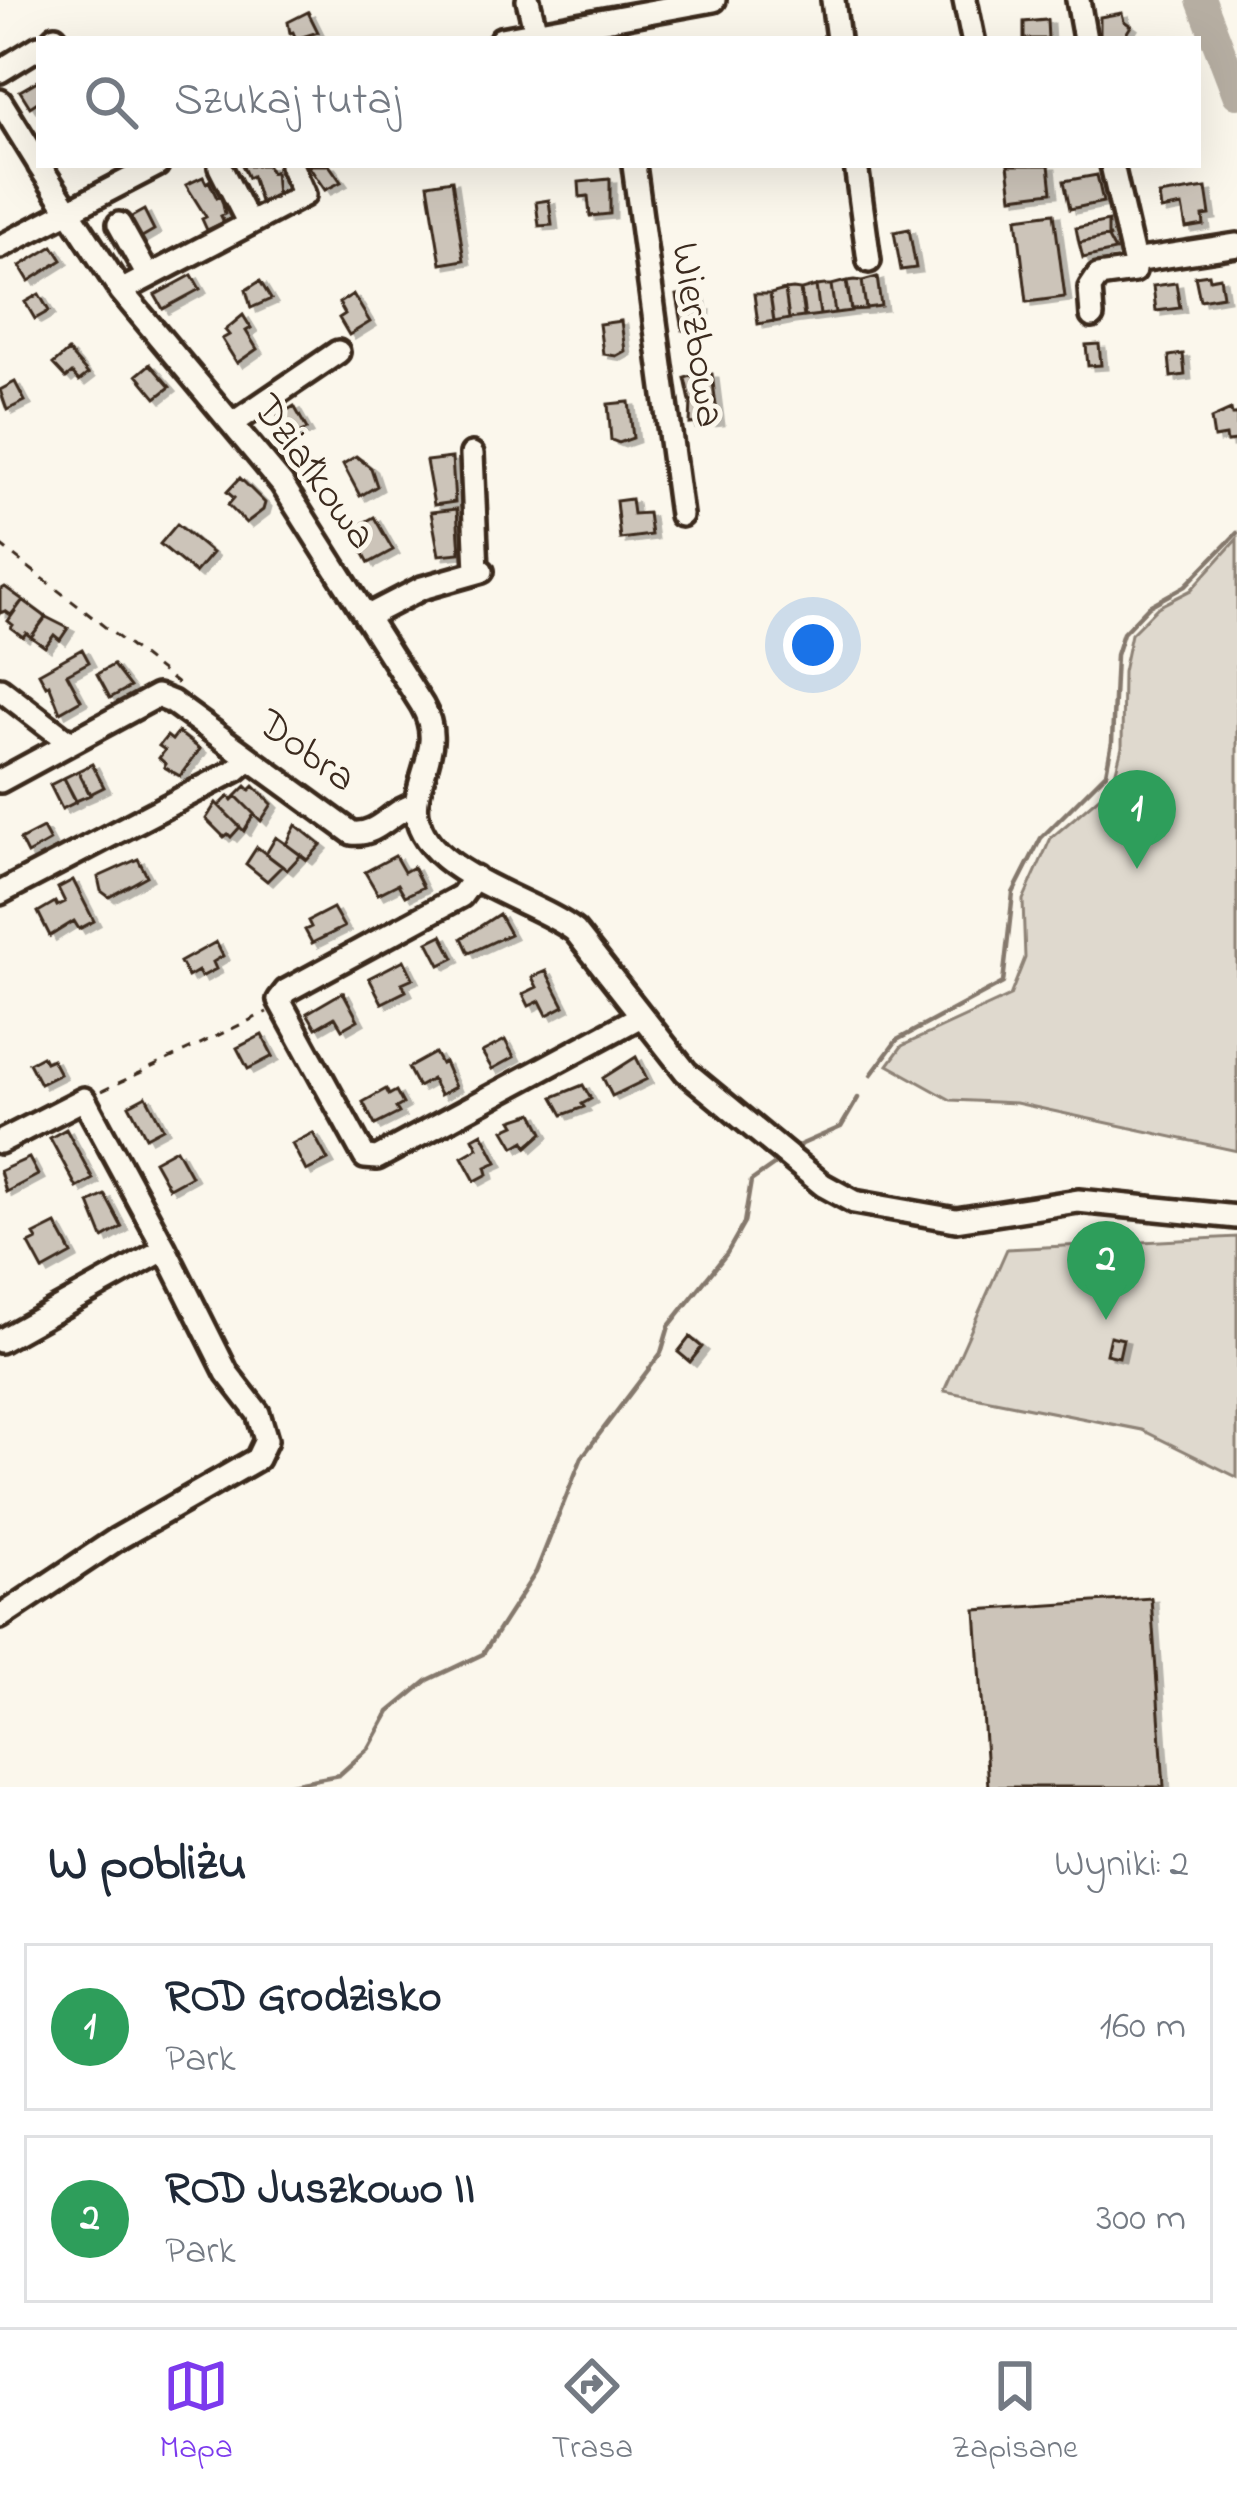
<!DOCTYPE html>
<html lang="pl">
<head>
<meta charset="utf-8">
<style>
	:root { --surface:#fff; --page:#f2f2f3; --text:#1f2937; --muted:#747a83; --line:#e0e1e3; --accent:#7c3aed }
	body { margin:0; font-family:"Indie Flower",sans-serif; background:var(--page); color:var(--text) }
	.you { position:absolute; left:813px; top:645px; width:42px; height:42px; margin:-30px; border:9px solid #fff; border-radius:50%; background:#1a73e8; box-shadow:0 0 0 18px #1a73e833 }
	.badge { display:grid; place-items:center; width:78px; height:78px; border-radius:50%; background:var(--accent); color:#fff; font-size:39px; font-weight:700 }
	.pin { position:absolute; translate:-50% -99px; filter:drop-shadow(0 3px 6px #0008) }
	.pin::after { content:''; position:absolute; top:63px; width:42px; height:36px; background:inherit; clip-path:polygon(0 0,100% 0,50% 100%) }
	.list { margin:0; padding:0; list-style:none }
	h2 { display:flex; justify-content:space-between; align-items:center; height:156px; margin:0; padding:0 48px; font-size:51px }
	h2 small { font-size:39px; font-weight:400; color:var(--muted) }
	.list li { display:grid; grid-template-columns:78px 1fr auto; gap:36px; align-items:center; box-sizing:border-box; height:168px; margin:0 24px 24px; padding:0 24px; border:3px solid var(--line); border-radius:0px }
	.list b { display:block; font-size:45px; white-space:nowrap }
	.list p { margin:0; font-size:39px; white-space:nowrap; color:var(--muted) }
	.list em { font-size:39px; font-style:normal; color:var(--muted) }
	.icon { flex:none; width:66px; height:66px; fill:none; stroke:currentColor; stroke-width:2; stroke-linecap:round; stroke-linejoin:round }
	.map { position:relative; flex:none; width:1237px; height:1787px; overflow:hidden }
	.search { position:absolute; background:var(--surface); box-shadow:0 12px 48px #0002; left:36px; right:36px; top:36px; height:132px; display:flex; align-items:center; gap:30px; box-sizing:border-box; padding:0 42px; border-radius:0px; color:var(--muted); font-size:45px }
	.sheet { height:540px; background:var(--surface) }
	nav { display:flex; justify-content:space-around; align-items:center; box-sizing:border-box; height:168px; border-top:3px solid var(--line); background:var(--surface); font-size:33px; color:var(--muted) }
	nav a { display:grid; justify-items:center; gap:6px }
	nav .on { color:var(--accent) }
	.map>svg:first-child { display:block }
	.green { fill:#dfd9ce; stroke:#8d8276; stroke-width:3 }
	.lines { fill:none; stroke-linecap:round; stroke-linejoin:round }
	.stream { stroke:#85796d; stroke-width:4.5 }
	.river { stroke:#b6aea2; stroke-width:30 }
	.building { fill:#ccc4b9; stroke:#3b2a1e; stroke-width:3; filter:url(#shadow) }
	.minor-casing { stroke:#3b2a1e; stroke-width:30 }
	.path { stroke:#3b2a1e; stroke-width:3; stroke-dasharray:9 9; stroke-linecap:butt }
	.minor { stroke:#fbf7ec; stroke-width:21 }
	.labels { text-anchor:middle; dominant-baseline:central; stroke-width:10; stroke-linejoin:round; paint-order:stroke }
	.street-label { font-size:42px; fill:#3b2a1e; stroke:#fbf7ec }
</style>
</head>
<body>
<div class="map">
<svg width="1237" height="1787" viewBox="0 0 1237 1787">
	<defs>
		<filter id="shadow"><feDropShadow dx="6" dy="4" stdDeviation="0" flood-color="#0004"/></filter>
	</defs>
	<rect width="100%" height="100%" fill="#fbf7ec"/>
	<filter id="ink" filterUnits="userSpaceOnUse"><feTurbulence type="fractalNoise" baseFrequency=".00833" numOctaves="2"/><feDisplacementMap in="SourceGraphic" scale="24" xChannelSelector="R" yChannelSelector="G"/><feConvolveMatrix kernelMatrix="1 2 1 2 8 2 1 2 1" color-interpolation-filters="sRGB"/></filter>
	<g filter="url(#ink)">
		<path class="green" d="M 1237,539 L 1237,1151 L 1016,1103 L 951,1100 L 888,1065 L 902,1046 L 1010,996 L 1025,958 L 1023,900 L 1051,838 L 1112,786 L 1122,747 L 1123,672 L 1131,634 L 1158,607 L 1191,590 Z
			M 1237,1237 L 1237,1477 L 1142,1430 L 944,1391 L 1007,1249 Z"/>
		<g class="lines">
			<path class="stream" d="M 871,1075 L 897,1040 L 1003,983 L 1013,893 L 1041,838 L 1106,773 L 1112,742 L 1116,655 L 1123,633 L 1149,606 L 1185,586 L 1237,533
				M 793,1148 L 841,1127 L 858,1098
				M 275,1787 L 339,1775 L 369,1748 L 389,1712 L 428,1680 L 483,1654 L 536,1572 L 582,1457 L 661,1353 L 669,1326 L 727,1253 L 744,1223 L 751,1181 L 781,1160"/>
			<path class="river" d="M 1201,0 L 1237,94"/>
		</g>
		<path class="building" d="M 308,12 L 318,32 L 296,39 L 293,32 L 290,33 L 288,22 Z
			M 1122,13 L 1124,21 L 1131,26 L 1123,39 L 1100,36 L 1100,17 Z
			M 1047,20 L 1048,39 L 1024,39 L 1024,22 Z
			M 39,80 L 39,101 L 30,107 L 20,91 Z
			M 242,165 L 267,165 L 271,173 L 275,171 L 277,197 L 261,205 L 252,176 L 248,178 Z
			M 308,165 L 329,165 L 341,182 L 325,190 Z
			M 1008,165 L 1049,165 L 1052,192 L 1012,197 Z
			M 1097,175 L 1103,202 L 1070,209 L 1064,181 Z
			M 203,177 L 206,183 L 209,181 L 217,198 L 221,196 L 225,214 L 221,216 L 224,222 L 207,230 L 202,219 L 206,217 L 186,185 Z
			M 610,179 L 610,214 L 590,216 L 588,196 L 580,197 L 579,182 Z
			M 452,180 L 464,260 L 441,264 L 428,184 Z
			M 1206,188 L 1210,215 L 1203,216 L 1204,225 L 1186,228 L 1182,206 L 1161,210 L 1159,195 Z
			M 549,200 L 552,225 L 539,226 L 536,202 Z
			M 144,210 L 154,230 L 135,241 L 124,221 Z
			M 1054,213 L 1065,297 L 1027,302 L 1017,218 Z
			M 1108,221 L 1108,236 L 1111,236 L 1079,243 L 1076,228 Z
			M 909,229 L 916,268 L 901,270 L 894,232 Z
			M 1111,236 L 1108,238 L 1115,251 L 1083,258 L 1079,243 Z
			M 53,246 L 62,260 L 29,281 L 20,266 Z
			M 1209,274 L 1210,279 L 1220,277 L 1223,296 L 1200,300 L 1195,276 Z
			M 192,275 L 200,289 L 163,309 L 155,295 Z
			M 877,277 L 881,306 L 866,308 L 862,281 Z
			M 855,280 L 862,281 L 866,309 L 851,310 L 847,281 Z
			M 260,281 L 271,299 L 251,308 L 246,290 Z
			M 846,281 L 851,311 L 835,313 L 831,285 Z
			M 1176,283 L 1180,308 L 1156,311 L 1153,286 Z
			M 825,285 L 831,285 L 835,313 L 820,315 L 816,286 Z
			M 816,286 L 820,315 L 805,317 L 801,290 Z
			M 793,289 L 800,290 L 804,317 L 789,319 L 785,290 Z
			M 785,290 L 789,319 L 774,322 L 770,294 Z
			M 699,293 L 701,308 L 704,307 L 703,328 L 683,330 L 677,295 Z
			M 39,294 L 49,311 L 35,319 L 25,302 Z
			M 353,294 L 370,322 L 349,335 L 339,318 L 345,314 L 339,303 Z
			M 754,294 L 770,294 L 774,321 L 758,324 Z
			M 243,315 L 251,328 L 246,331 L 257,349 L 237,363 L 222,339 L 229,335 L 225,330 Z
			M 621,321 L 625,351 L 616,356 L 603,354 L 599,324 Z
			M 1099,344 L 1101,365 L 1088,366 L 1086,345 Z
			M 68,351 L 88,374 L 79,381 L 72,373 L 66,378 L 53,364 Z
			M 1183,354 L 1185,375 L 1171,377 L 1169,356 Z
			M 150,364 L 170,387 L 156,398 L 137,375 Z
			M 697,374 L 712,374 L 715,398 L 690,401 L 685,378 Z
			M 15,382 L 25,401 L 7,410 L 0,390 Z
			M 715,398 L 718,421 L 690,424 L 691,401 Z
			M 629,402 L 633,438 L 619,443 L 611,440 L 608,404 Z
			M 294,406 L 307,429 L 287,438 L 278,416 Z
			M 1231,410 L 1232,415 L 1237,415 L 1237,441 L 1227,442 L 1226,436 L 1214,438 L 1211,419 Z
			M 356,456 L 371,468 L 377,486 L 360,496 L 343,464 Z
			M 452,458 L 455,502 L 434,505 L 426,461 Z
			M 240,478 L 265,503 L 263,510 L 246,523 L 228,505 L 234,498 L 227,492 Z
			M 631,499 L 633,514 L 648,513 L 651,535 L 620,539 L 616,501 Z
			M 457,509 L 460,553 L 439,555 L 431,512 Z
			M 374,517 L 393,550 L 369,563 L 351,530 Z
			M 177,524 L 212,553 L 195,573 L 160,544 Z
			M 5,587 L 23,600 L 11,615 L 5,611 L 0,613 L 0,590 Z
			M 23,600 L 46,617 L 31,637 L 26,633 L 23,637 L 11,628 L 13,625 L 8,621 Z
			M 46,617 L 68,628 L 60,640 L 54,635 L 45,647 L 31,637 Z
			M 82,649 L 89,662 L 67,674 L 81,700 L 60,712 L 49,684 L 46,686 L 39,673 Z
			M 113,665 L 130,687 L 110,698 L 97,674 Z
			M 178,732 L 200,749 L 180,776 L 164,767 L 166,764 L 159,758 L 165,750 L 159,746 L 167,736 L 172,740 Z
			M 92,764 L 104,787 L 90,794 L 78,771 Z
			M 78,771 L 90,795 L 76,801 L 64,778 Z
			M 64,778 L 76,802 L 62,809 L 50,785 Z
			M 246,786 L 250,790 L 254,786 L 272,804 L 261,821 L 236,796 Z
			M 229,796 L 232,800 L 236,796 L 254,814 L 244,831 L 219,806 Z
			M 216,803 L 240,827 L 231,837 L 228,834 L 224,837 L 206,819 Z
			M 296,825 L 321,845 L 307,860 L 286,844 Z
			M 43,828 L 50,841 L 27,854 L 20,840 Z
			M 276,837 L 301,855 L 287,870 L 266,854 Z
			M 257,847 L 282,866 L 267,881 L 246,864 Z
			M 395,856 L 404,872 L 413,867 L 423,887 L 405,896 L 398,884 L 378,894 L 365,872 Z
			M 138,859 L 147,876 L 109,897 L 101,891 L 98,877 Z
			M 73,880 L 94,921 L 79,929 L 74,921 L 50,936 L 38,912 L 55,902 L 57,906 L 65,902 L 58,888 Z
			M 333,908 L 344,927 L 312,943 L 305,930 L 311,927 L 308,921 Z
			M 499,914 L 510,934 L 469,953 L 462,938 Z
			M 442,935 L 454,958 L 440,965 L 428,942 Z
			M 216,942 L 223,956 L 213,962 L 216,969 L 201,977 L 198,971 L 188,977 L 180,962 Z
			M 404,960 L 413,978 L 402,983 L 406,991 L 382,1003 L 369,978 Z
			M 546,971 L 564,1006 L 547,1015 L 540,1001 L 529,1006 L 523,994 L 537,987 L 532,977 Z
			M 343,992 L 358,1020 L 342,1029 L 335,1017 L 316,1028 L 307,1013 Z
			M 262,1035 L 273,1056 L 248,1069 L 237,1048 Z
			M 505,1040 L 514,1057 L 492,1069 L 482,1052 Z
			M 435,1053 L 441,1064 L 444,1062 L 455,1087 L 440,1095 L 432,1079 L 418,1087 L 408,1068 Z
			M 42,1056 L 45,1062 L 52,1059 L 60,1074 L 40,1084 L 29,1063 Z
			M 636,1057 L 647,1079 L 612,1096 L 603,1078 Z
			M 583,1085 L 591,1099 L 582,1104 L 584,1107 L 563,1115 L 553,1097 Z
			M 386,1089 L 389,1095 L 396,1091 L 403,1104 L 396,1108 L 399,1113 L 375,1125 L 363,1102 Z
			M 146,1096 L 163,1128 L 146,1137 L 129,1105 Z
			M 533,1113 L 543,1133 L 527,1147 L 524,1141 L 514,1147 L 504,1130 L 515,1125 L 512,1120 Z
			M 66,1129 L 93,1179 L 77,1188 L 50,1138 Z
			M 313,1133 L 328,1160 L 306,1171 L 292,1144 Z
			M 482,1133 L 497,1162 L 486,1167 L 488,1174 L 475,1181 L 462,1157 L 478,1148 L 473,1138 Z
			M 176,1149 L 191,1176 L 169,1188 L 154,1161 Z
			M 29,1158 L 38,1175 L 6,1192 L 0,1171 Z
			M 105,1195 L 122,1227 L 103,1238 L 89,1203 Z
			M 56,1224 L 72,1254 L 43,1270 L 29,1244 L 37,1240 L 34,1235 Z
			M 1110,1336 L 1123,1339 L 1119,1357 L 1106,1354 Z
			M 690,1337 L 702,1347 L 690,1362 L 678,1352 Z
			M 1151,1598 L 1164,1787 L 988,1787 L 976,1610 Z"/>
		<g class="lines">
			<g class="minor-casing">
				<path id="minor" d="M 528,0 L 536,33
					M 833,0 L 838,39
					M 965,0 L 973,39
					M 1078,0 L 1085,39
					M 53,39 L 55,37
					M 501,39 L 714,0
					M 0,71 L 39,47
					M 0,101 L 39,164
					M 39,165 L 121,291 L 282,484 L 422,705 C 441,738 426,760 418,794 C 400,868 530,896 575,931 L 686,1072 L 823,1185 L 854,1202 L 956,1220 L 1078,1201 L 1237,1217
					M 634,165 L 681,515
					M 856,165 L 869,261
					M 1112,165 L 1134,261 L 1237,245
					M 220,167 L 249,224
					M 119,224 L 148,276
					M 0,247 L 157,165
					M 121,291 L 304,195 L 291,165
					M 1092,316 L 1090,288 L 1098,276 L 1134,271 L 1134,261
					M 232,424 L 338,352
					M 472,454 L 477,571
					M 366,617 L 422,588 L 482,571
					M 0,689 L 70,743
					M 0,781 L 157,696 L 172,702 L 352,833 C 379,836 391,810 415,805
					M 475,877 L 461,896 L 286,991 L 279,1000 L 365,1157 L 377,1158 L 641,1016
					M 0,893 L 236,770 L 249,759
					M 0,1142 L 84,1099 L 165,1249 L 0,1341
					M 0,1617 L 117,1539 L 257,1459 L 266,1440 L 258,1413 L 227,1373 L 165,1249"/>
			</g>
			<path class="path" d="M 0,545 L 178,684
				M 102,1091 L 267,1012"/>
			<use href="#minor" class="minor"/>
		</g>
	</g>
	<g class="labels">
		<g class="street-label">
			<text transform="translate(696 335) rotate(82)">Wierzbowa</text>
			<text transform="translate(313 473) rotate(54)">Działkowa</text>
			<text transform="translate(306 752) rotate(36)">Dobra</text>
		</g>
	</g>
</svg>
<div class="you"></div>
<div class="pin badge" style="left:1137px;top:869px;background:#2e9e5b">1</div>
<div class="pin badge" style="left:1106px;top:1320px;background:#2e9e5b">2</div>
<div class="search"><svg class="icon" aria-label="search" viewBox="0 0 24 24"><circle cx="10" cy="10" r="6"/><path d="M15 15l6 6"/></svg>Szukaj tutaj</div>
</div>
<section class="sheet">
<h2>W pobliżu<small>Wyniki: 2</small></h2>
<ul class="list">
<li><span class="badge" style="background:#2e9e5b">1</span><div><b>ROD Grodzisko</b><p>Park</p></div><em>160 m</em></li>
<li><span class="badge" style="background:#2e9e5b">2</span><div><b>ROD Juszkowo II</b><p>Park</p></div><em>300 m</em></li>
</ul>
</section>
<nav>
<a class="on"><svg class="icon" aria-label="map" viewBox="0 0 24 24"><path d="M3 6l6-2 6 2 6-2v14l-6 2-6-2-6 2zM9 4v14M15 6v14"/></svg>Mapa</a>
<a><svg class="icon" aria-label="directions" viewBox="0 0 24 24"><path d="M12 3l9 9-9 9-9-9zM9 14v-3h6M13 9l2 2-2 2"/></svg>Trasa</a>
<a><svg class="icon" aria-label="saved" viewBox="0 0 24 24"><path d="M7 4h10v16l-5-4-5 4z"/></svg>Zapisane</a>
</nav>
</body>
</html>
